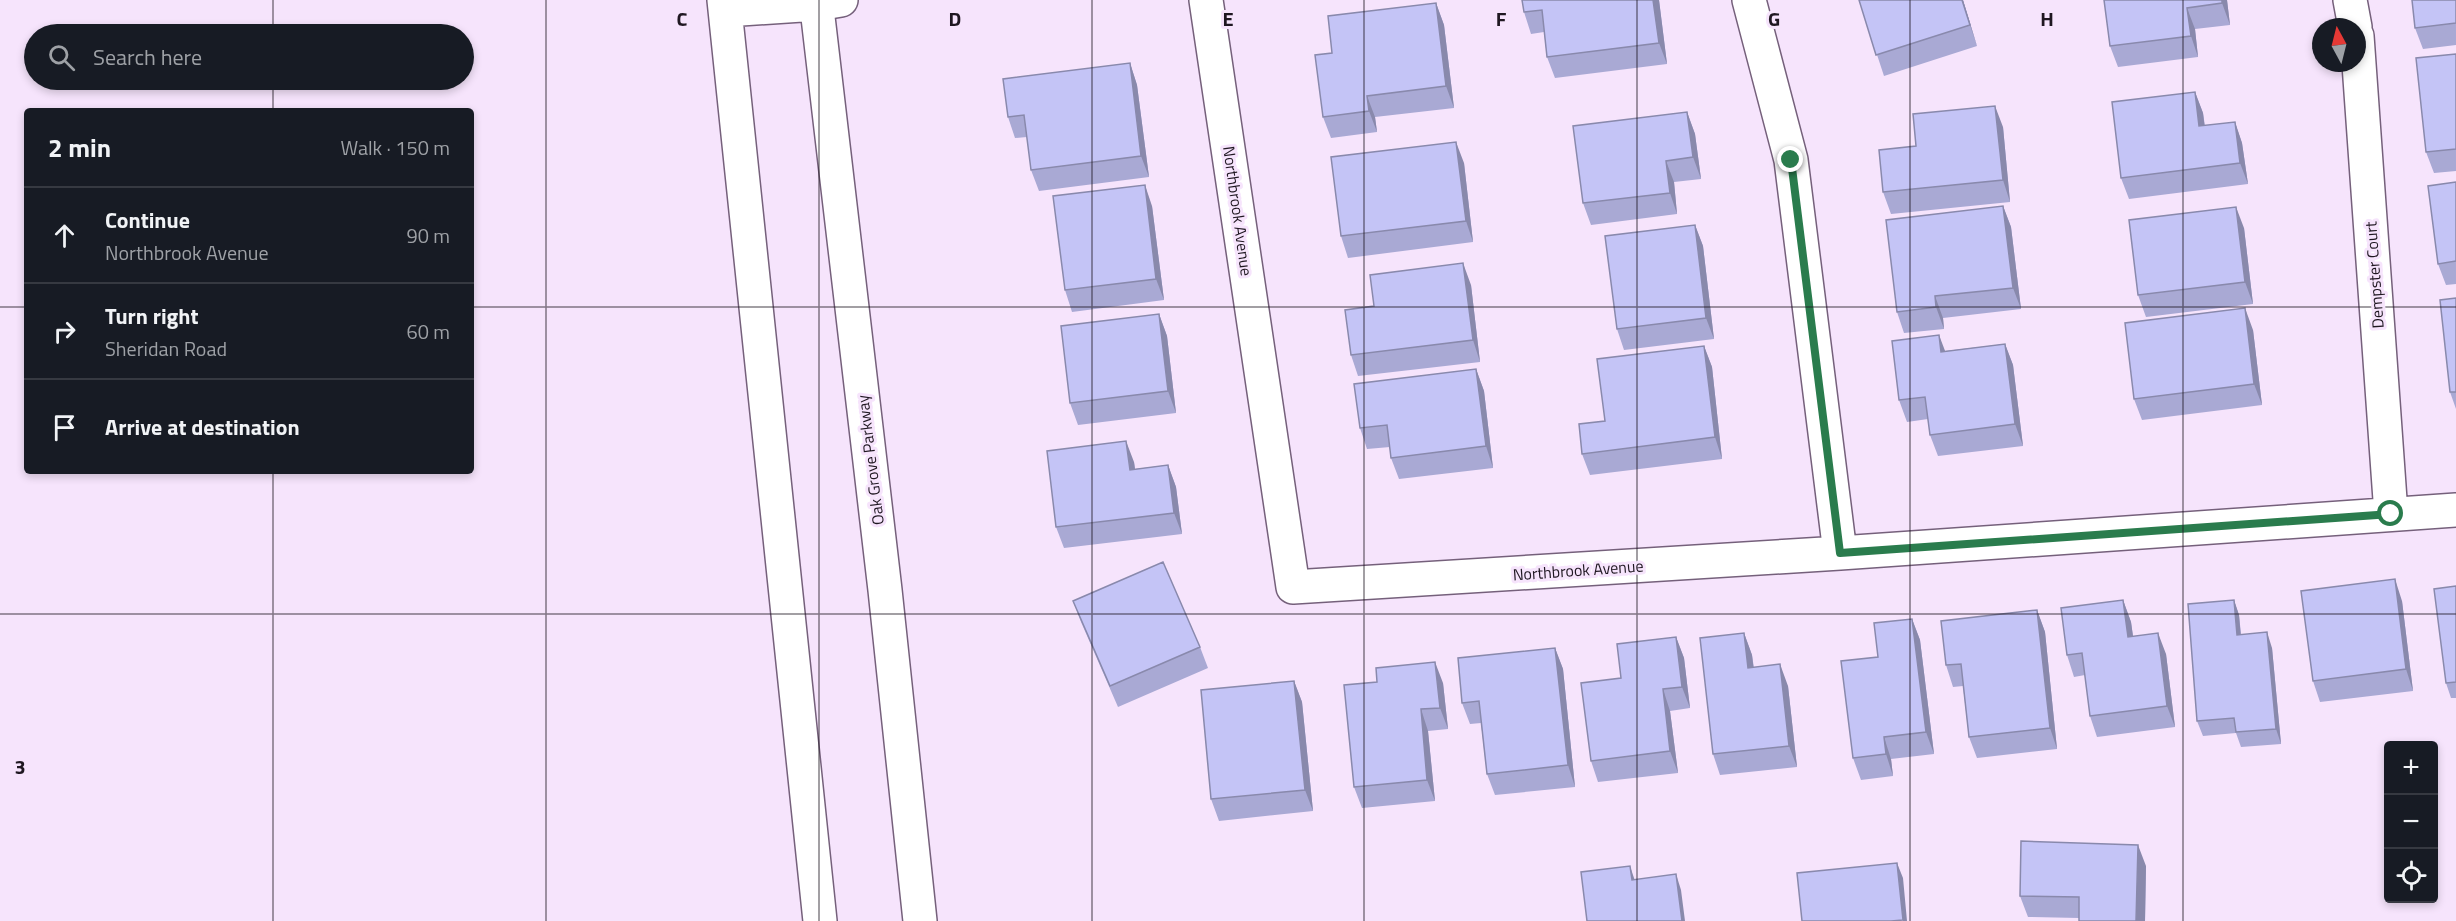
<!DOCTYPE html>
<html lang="en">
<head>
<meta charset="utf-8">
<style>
	:root { --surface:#171b24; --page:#242831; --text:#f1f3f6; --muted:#9ea1a6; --line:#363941 }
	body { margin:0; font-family:"Titillium Web",sans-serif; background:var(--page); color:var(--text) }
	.controls { position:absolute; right:18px; bottom:18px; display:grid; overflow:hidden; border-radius:6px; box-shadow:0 3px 9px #0003 }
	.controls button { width:54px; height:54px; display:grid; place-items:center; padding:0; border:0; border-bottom:2px solid var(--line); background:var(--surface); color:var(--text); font:30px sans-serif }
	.compass { position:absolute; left:2312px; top:18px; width:54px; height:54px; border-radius:50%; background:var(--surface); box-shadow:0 3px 9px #0003; rotate:353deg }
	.stop { position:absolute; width:18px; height:18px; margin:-14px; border:4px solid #2a7c4d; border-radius:50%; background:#fff }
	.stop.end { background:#2a7c4d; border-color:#fff; box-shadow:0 2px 6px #0008 }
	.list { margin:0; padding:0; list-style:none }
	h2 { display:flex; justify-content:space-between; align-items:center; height:78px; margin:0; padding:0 24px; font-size:26px }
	h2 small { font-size:20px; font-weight:400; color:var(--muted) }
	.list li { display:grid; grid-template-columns:39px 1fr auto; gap:18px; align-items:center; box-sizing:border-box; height:96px; padding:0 24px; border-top:2px solid var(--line) }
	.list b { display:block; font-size:22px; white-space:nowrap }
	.list p { margin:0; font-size:20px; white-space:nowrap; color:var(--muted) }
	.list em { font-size:20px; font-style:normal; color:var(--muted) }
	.icon { flex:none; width:33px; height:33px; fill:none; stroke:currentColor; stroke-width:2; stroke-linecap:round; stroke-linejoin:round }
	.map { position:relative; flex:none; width:2456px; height:921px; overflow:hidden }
	.search { position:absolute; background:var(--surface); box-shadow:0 3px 9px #0003; left:24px; top:24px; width:450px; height:66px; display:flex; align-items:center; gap:15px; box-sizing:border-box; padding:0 21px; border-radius:33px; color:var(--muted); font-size:22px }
	.panel { position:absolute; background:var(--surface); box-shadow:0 3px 9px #0003; left:24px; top:108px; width:450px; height:366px; border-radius:6px }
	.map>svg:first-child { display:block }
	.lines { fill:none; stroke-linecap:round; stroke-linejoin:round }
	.street-casing { stroke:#75607b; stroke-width:36 }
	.secondary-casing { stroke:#75607b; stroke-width:36 }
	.street { stroke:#fff; stroke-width:33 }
	.secondary { stroke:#fff; stroke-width:33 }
	.wall { fill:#a9a9d4 }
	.shaded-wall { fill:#8989ac }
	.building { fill:#c4c4f6; stroke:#8989ac; stroke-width:1.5 }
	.route { stroke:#2a7c4d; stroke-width:8 }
	.grid { fill:none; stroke:#1f1721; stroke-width:1.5; stroke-opacity:0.55 }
	.labels { text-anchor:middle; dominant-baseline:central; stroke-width:6; stroke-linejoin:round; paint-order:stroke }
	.street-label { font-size:16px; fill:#1f1721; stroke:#f6e4fc }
	.grid-label { font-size:20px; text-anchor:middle; font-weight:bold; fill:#1f1721; stroke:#f6e4fc; stroke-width:6; stroke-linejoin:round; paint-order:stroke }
</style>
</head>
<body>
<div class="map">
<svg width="2456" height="921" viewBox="0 0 2456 921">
	<rect width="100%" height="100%" fill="#f6e4fc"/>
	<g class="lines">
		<g class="street-casing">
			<path id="street" d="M 1206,0 L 1293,587 L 1840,553 L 2456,510
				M 1749,0 L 1791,160 L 1840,553
				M 2350,0 L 2355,27
				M 817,4 L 841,0
				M 2357,36 L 2391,514"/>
		</g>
		<g class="secondary-casing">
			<path id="secondary" d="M 724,0 L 820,921
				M 816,0 L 885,590 L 920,921
				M 726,10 L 817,4"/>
		</g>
		<use href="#street" class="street"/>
		<use href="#secondary" class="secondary"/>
	</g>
	<path class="wall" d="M 1522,0 L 1659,0 L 1667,64 L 1555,78 L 1547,57 L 1544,32 L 1531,34 L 1524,12 Z
		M 1859,0 L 1963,0 L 1977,46 L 1884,76 Z
		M 2104,0 L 2227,0 L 2230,25 L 2195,29 L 2198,57 L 2118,67 L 2110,46 Z
		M 2456,0 L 2456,45 L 2423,49 L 2415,28 Z
		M 1436,3 L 1444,25 L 1454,108 L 1375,117 L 1377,132 L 1331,138 L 1323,117 L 1332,53 Z
		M 2456,54 L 2456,171 L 2434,173 L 2426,152 Z
		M 1130,63 L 1137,85 L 1149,177 L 1039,191 L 1031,170 L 1027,137 L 1015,138 L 1008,117 Z
		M 2195,92 L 2203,113 L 2205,126 L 2235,122 L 2242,143 L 2248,184 L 2129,199 L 2121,178 Z
		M 1687,112 L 1695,134 L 1701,179 L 1674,182 L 1677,214 L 1591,225 L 1583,203 Z
		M 2003,127 L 2010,202 L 1891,214 L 1883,192 L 1916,146 Z
		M 1464,163 L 1473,242 L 1348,258 L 1341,236 Z
		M 2456,182 L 2456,284 L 2446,285 L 2438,264 Z
		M 1152,206 L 1164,300 L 1072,312 L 1065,290 Z
		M 2003,206 L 2011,227 L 2021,309 L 1943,318 L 1944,329 L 1904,333 L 1897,312 Z
		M 1695,225 L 1703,246 L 1714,339 L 1624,350 L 1617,329 Z
		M 2244,228 L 2253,304 L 2146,317 L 2138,295 Z
		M 1471,285 L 1480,362 L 1358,376 L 1351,355 L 1374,306 Z
		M 2456,298 L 2456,409 L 2450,392 Z
		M 1159,314 L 1167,336 L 1176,413 L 1078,425 L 1070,403 Z
		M 2253,330 L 2262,405 L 2142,420 L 2134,399 Z
		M 2005,344 L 2013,365 L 2023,446 L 1938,456 L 1930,435 L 1928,419 L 1907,422 L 1899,400 L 1945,351 Z
		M 1704,346 L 1712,367 L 1722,459 L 1590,475 L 1582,454 L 1605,421 Z
		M 1476,369 L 1484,391 L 1493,468 L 1399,479 L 1391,458 L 1390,447 L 1367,449 L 1360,428 Z
		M 1134,462 L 1135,469 L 1168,465 L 1176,487 L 1182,534 L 1064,548 L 1056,527 Z
		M 2456,586 L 2456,698 L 2451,698 L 2446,683 Z
		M 2123,600 L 2131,622 L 2133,636 L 2166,654 L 2175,727 L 2097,737 L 2090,716 L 2085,675 L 2074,677 L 2067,655 Z
		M 2234,600 L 2239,615 L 2241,634 L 2272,648 L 2281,744 L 2241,747 L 2236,733 L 2203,736 L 2197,721 Z
		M 1073,601 L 1200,647 L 1208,668 L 1118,707 L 1081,622 Z
		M 2402,601 L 2413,691 L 2320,702 L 2313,681 Z
		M 2037,610 L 2045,632 L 2057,749 L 1977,758 L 1969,737 L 1963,686 L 1953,687 L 1946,665 Z
		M 1912,619 L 1920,640 L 1934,754 L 1891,759 L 1893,776 L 1861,780 L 1853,758 L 1878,657 Z
		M 1744,633 L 1752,655 L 1754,668 L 1788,686 L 1797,767 L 1720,775 L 1713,754 Z
		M 1676,637 L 1684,658 L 1690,708 L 1670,711 L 1678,773 L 1598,782 L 1591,761 L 1621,678 Z
		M 1555,648 L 1563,669 L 1575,787 L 1495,795 L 1487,774 L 1481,723 L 1470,724 L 1462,703 Z
		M 1294,681 L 1302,702 L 1313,811 L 1219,821 L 1211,799 Z
		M 1377,682 L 1443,683 L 1448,729 L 1428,731 L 1435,801 L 1362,808 L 1354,787 Z
		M 2146,866 L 2145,921 L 2079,921 L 2079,918 L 2028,917 L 2020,896 Z"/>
	<path class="shaded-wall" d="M 1653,0 L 1659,0 L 1667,64 L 1659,43 Z
		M 1962,0 L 1963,0 L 1977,46 L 1970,25 Z
		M 2222,0 L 2227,0 L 2230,25 L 2222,3 Z
		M 1436,3 L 1444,25 L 1454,108 L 1446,86 Z
		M 2187,8 L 2195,29 L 2198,57 L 2191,36 Z
		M 1130,63 L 1137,85 L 1149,177 L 1141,156 Z
		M 2195,92 L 2203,113 L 2207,147 L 2199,126 Z
		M 1367,96 L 1375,117 L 1377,132 L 1369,111 Z
		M 1995,106 L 2003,127 L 2010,202 L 2003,180 Z
		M 1687,112 L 1695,134 L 1701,179 L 1693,157 Z
		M 2235,122 L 2242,143 L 2248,184 L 2240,163 Z
		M 1456,142 L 1464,163 L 1473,242 L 1466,221 Z
		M 1666,161 L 1674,182 L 1677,214 L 1670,193 Z
		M 1145,185 L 1152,206 L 1164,300 L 1156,279 Z
		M 2003,206 L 2011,227 L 2021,309 L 2013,288 Z
		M 2236,207 L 2244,228 L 2253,304 L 2245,282 Z
		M 1695,225 L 1703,246 L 1714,339 L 1706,318 Z
		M 1463,263 L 1471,285 L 1480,362 L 1473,340 Z
		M 1935,296 L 1943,318 L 1944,329 L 1936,307 Z
		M 2245,308 L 2253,330 L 2262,405 L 2254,384 Z
		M 1159,314 L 1167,336 L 1176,413 L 1168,391 Z
		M 1939,335 L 1947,356 L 1941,352 Z
		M 2005,344 L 2013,365 L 2023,446 L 2015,424 Z
		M 1704,346 L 1712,367 L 1722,459 L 1715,437 Z
		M 1476,369 L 1484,391 L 1493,468 L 1486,446 Z
		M 1126,441 L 1134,462 L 1138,491 L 1130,470 Z
		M 1168,465 L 1176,487 L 1182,534 L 1174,513 Z
		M 2395,579 L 2402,601 L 2413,691 L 2406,669 Z
		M 2123,600 L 2131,622 L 2136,658 L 2128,637 Z
		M 2234,600 L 2239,615 L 2242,650 L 2237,635 Z
		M 2037,610 L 2045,632 L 2057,749 L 2050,728 Z
		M 1912,619 L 1920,640 L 1934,754 L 1926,732 Z
		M 2267,632 L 2272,648 L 2281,744 L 2276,729 Z
		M 1744,633 L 1752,655 L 1756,690 L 1748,668 Z
		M 2158,633 L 2166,654 L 2175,727 L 2167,706 Z
		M 1676,637 L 1684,658 L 1690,708 L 1682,687 Z
		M 1555,648 L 1563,669 L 1575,787 L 1568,765 Z
		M 1435,662 L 1443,683 L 1448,729 L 1440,708 Z
		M 1780,664 L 1788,686 L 1797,767 L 1789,746 Z
		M 1294,681 L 1302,702 L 1313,811 L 1305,790 Z
		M 1663,689 L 1670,711 L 1678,773 L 1670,751 Z
		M 1421,709 L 1428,731 L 1435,801 L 1427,780 Z
		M 1884,737 L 1891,759 L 1893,776 L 1886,754 Z
		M 2138,845 L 2146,866 L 2145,921 L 2136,921 Z
		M 1897,863 L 1903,878 L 1907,921 L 1903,921 L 1903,920 Z
		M 1630,866 L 1635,881 L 1632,880 Z
		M 1676,874 L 1681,890 L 1685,921 L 1682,921 Z"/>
	<path class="building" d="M 1522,0 L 1653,0 L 1659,43 L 1547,57 L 1542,10 L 1524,12 Z
		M 1859,0 L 1962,0 L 1970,25 L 1876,55 Z
		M 2104,0 L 2222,0 L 2222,3 L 2187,8 L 2191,36 L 2110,46 Z
		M 2412,0 L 2456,0 L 2456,23 L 2415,28 Z
		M 1436,3 L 1446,86 L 1367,96 L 1369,111 L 1323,117 L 1315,55 L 1332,53 L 1328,16 Z
		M 2456,54 L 2456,149 L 2426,152 L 2416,58 Z
		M 1130,63 L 1141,156 L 1031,170 L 1024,115 L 1008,117 L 1003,79 Z
		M 2195,92 L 2199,126 L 2235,122 L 2240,163 L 2121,178 L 2112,102 Z
		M 1995,106 L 2003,180 L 1883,192 L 1879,150 L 1916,146 L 1913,114 Z
		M 1687,112 L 1693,157 L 1666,161 L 1670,193 L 1583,203 L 1573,126 Z
		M 1456,142 L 1466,221 L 1341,236 L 1331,157 Z
		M 2456,182 L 2456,261 L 2438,264 L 2428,186 Z
		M 1145,185 L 1156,279 L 1065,290 L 1053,196 Z
		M 2003,206 L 2013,288 L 1935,296 L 1936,307 L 1897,312 L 1886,220 Z
		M 2236,207 L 2245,282 L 2138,295 L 2129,220 Z
		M 1695,225 L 1706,318 L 1617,329 L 1605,236 Z
		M 1463,263 L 1473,340 L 1351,355 L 1345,310 L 1374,306 L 1370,275 Z
		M 2456,298 L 2456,392 L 2450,392 L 2440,300 Z
		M 2245,308 L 2254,384 L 2134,399 L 2125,323 Z
		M 1159,314 L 1168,391 L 1070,403 L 1061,326 Z
		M 1939,335 L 1941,352 L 2005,344 L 2015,424 L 1930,435 L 1925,397 L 1899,400 L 1892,341 Z
		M 1704,346 L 1715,437 L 1582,454 L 1579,424 L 1605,421 L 1597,359 Z
		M 1476,369 L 1486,446 L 1391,458 L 1387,425 L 1360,428 L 1354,384 Z
		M 1126,441 L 1130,470 L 1168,465 L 1174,513 L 1056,527 L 1047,451 Z
		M 1163,562 L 1200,647 L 1110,686 L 1073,601 Z
		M 2395,579 L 2406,669 L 2313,681 L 2301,591 Z
		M 2456,586 L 2456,682 L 2446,683 L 2434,589 Z
		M 2123,600 L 2128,637 L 2158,633 L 2167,706 L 2090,716 L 2082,653 L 2067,655 L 2061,608 Z
		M 2234,600 L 2237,635 L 2267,632 L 2276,729 L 2236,732 L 2234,718 L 2197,721 L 2188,604 Z
		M 2037,610 L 2050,728 L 1969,737 L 1961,664 L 1946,665 L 1941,621 Z
		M 1912,619 L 1926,732 L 1884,737 L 1886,754 L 1853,758 L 1841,661 L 1878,657 L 1874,623 Z
		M 1744,633 L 1748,668 L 1780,664 L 1789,746 L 1713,754 L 1700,638 Z
		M 1676,637 L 1682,687 L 1663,689 L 1670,751 L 1591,761 L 1581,683 L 1621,678 L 1617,644 Z
		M 1555,648 L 1568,765 L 1487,774 L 1479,701 L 1462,703 L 1458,658 Z
		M 1435,662 L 1440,708 L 1421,709 L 1427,780 L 1354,787 L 1344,685 L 1377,682 L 1376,668 Z
		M 1294,681 L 1305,790 L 1211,799 L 1201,690 Z
		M 2021,841 L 2138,845 L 2136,921 L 2079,921 L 2079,897 L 2020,896 Z
		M 1897,863 L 1903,920 L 1891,921 L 1802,921 L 1797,873 Z
		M 1630,866 L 1632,880 L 1676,874 L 1682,921 L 1587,921 L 1581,872 Z"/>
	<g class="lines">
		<path class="route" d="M 1791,160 L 1840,553 L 2391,514"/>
	</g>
	<path class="grid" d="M 273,0 L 273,34M 546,0 L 546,921M 819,0 L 819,921M 1092,0 L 1092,921M 1364,0 L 1364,921M 1637,0 L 1637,921M 1910,0 L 1910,921M 2183,0 L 2183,921M 273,80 L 273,111M 0,307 L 27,307M 471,307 L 2456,307M 273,471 L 273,921M 0,614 L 2456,614"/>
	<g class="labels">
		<g class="street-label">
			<text transform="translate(1238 211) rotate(82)">Northbrook Avenue</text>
			<text transform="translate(2374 275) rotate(-94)">Dempster Court</text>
			<text transform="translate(870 460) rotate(-97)">Oak Grove Parkway</text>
			<text transform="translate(1578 570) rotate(-4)">Northbrook Avenue</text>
		</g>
	</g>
	<g class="grid-label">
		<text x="682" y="26">C</text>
		<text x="955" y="26">D</text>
		<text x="1228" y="26">E</text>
		<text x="1501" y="26">F</text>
		<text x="1774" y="26">G</text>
		<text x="2047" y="26">H</text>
		<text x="20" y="774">3</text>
	</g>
</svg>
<div class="controls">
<button>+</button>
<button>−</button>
<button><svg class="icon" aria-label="locate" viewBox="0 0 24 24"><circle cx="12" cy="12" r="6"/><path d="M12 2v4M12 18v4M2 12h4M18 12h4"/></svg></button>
</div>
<svg class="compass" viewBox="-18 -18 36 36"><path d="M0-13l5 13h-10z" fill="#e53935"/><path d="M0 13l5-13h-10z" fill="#9ea1a6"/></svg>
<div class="stop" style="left:2391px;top:514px"></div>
<div class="stop end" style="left:1791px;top:160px"></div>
<div class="search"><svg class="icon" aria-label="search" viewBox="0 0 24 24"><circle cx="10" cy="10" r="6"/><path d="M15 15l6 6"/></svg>Search here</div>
<section class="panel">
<h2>2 min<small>Walk · 150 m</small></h2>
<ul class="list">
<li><svg class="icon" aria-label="ahead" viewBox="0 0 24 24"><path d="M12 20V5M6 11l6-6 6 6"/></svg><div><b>Continue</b><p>Northbrook Avenue</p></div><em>90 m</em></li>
<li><svg class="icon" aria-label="right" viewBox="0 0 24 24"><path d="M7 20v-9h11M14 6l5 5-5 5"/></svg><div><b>Turn right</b><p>Sheridan Road</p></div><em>60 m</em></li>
<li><svg class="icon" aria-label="arrive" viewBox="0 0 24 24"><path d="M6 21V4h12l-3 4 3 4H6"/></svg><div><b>Arrive at destination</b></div></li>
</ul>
</section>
</div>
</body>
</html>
